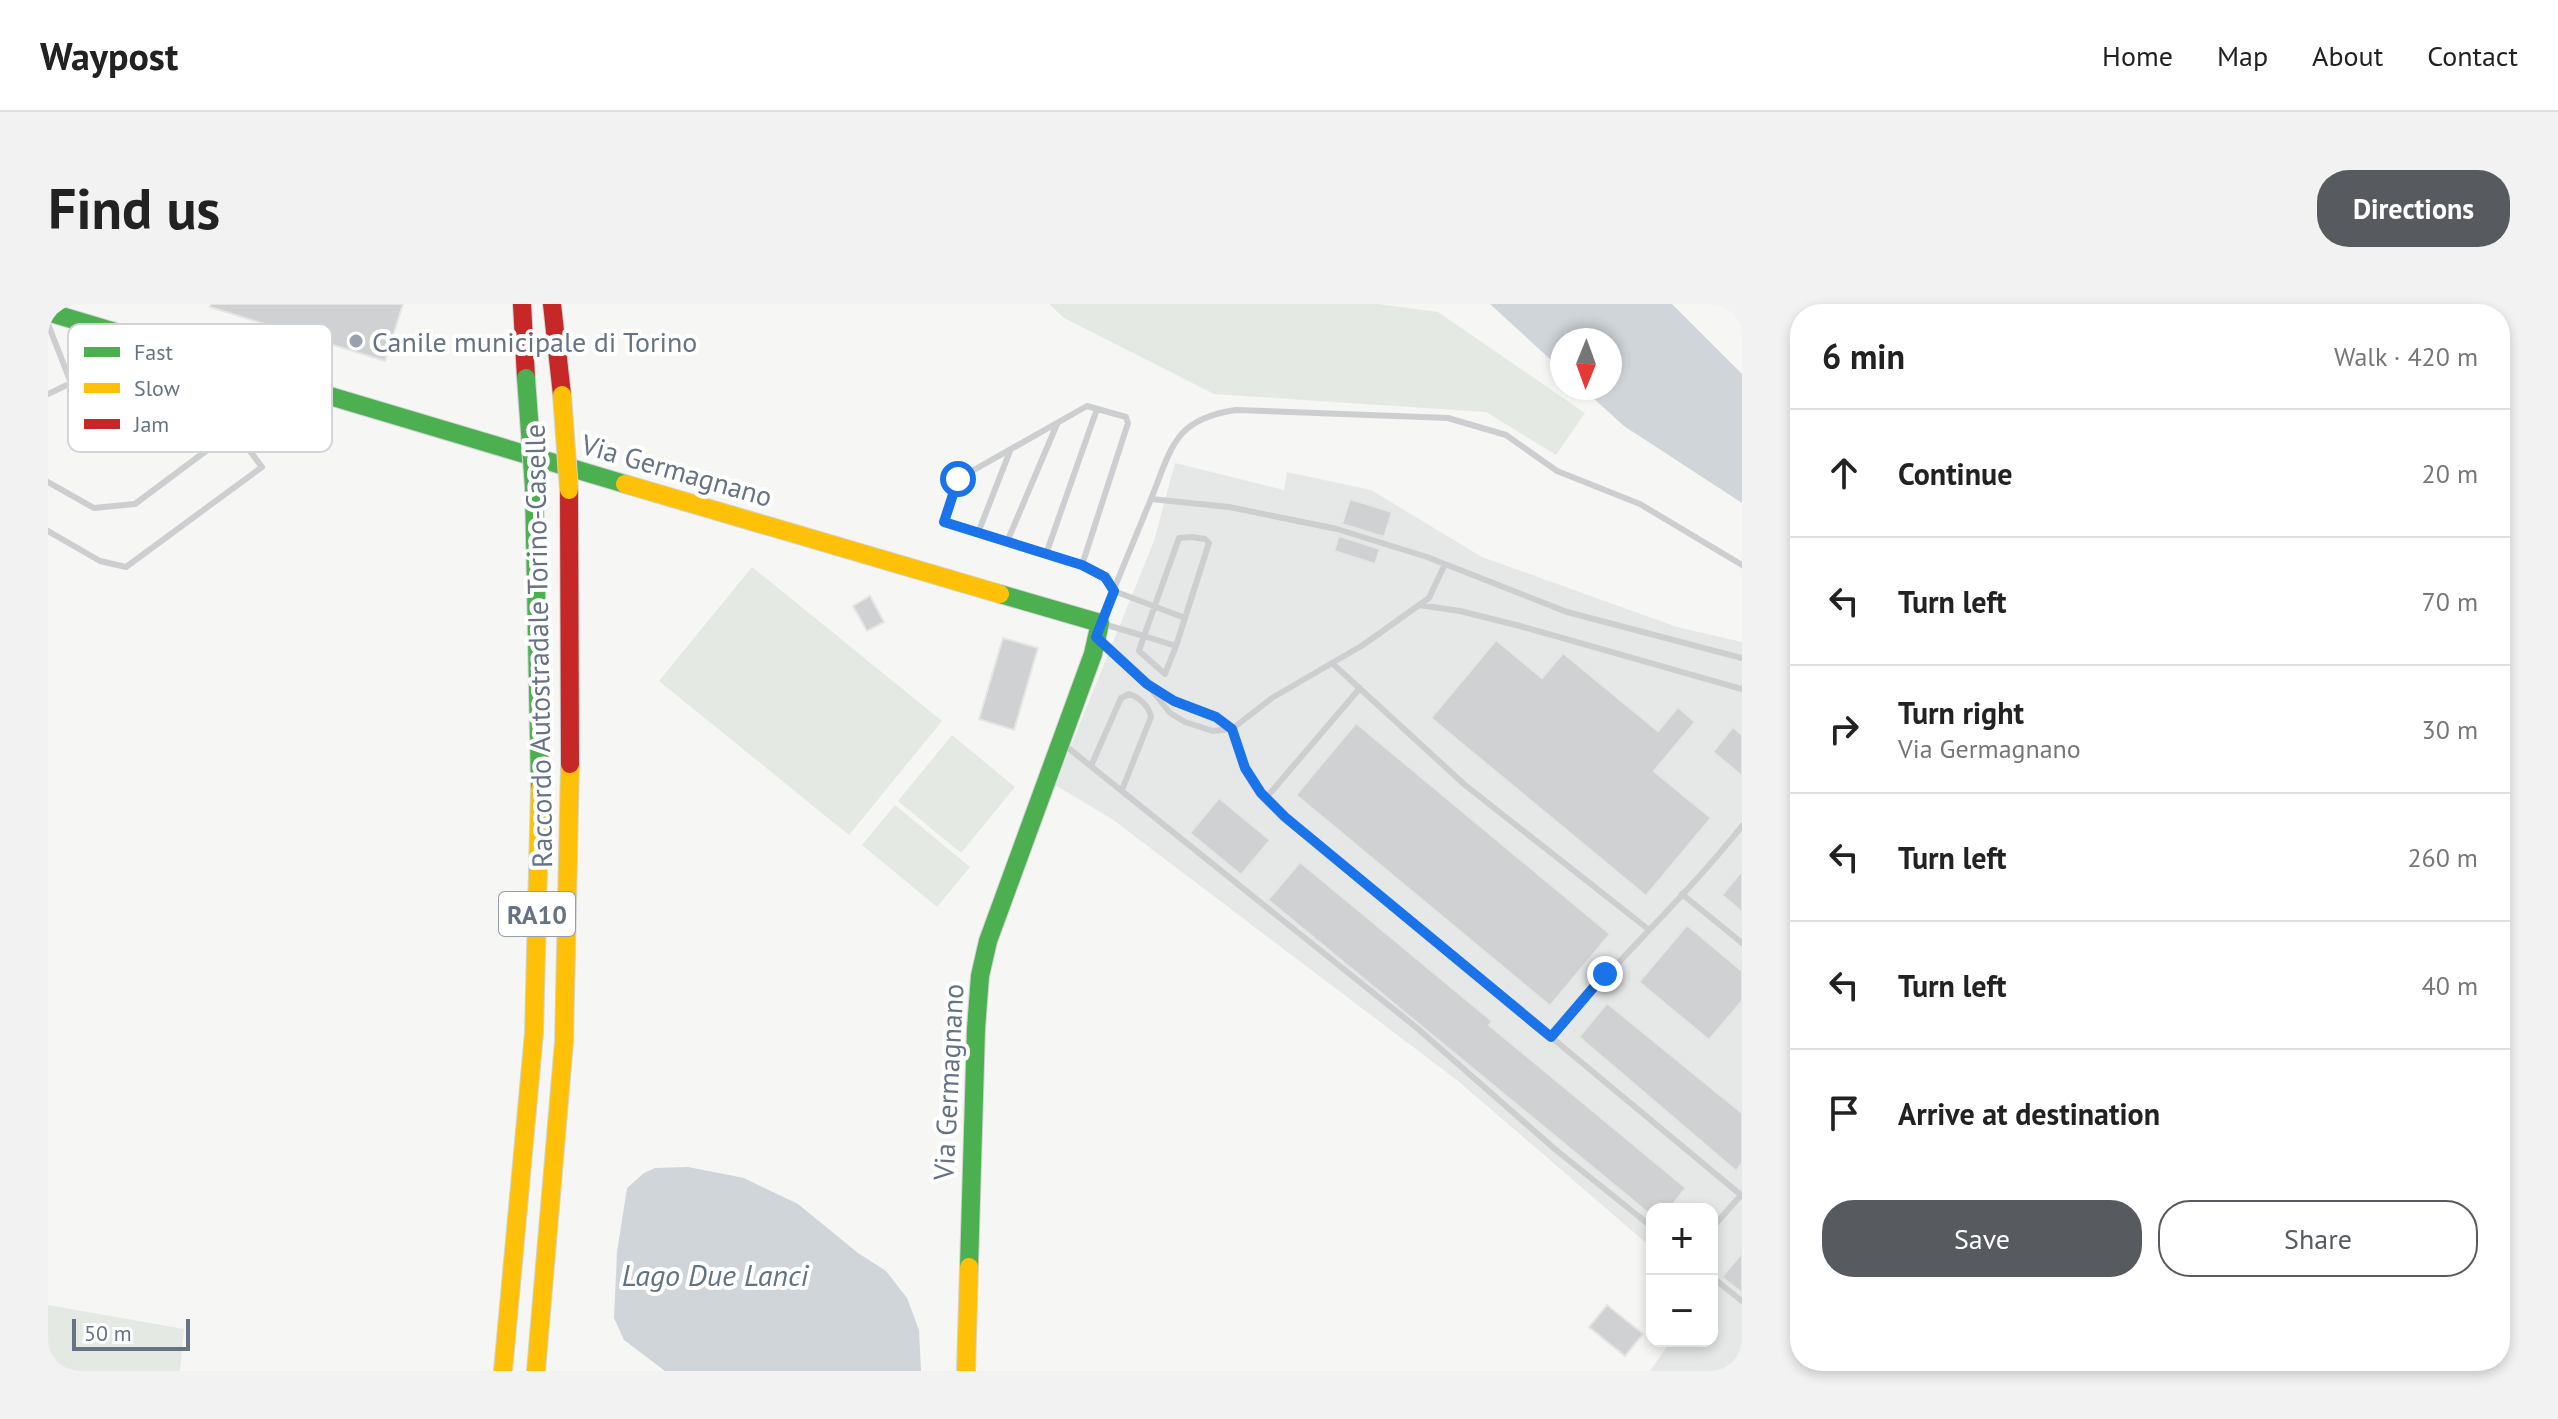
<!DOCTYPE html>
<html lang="en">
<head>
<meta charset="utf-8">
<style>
	:root { --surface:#fff; --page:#f2f2f2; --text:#222; --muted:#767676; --line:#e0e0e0; --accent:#575b60 }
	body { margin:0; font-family:"PT Sans",sans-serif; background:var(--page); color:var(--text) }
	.controls { position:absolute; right:24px; bottom:24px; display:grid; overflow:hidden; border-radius:16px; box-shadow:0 4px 12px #0003 }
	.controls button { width:72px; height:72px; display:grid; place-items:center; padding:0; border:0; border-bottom:2px solid var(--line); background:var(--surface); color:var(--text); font:40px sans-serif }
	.compass { position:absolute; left:1502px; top:24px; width:72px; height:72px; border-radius:50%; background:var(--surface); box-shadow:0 4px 12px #0003; rotate:181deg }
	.scale { position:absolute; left:24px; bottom:20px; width:118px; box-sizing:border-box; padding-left:8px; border:4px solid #667385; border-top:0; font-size:22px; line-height:28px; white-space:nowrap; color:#667385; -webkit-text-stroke:6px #fff; paint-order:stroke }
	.stop { position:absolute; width:24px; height:24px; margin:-18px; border:6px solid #1a73e8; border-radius:50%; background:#fff }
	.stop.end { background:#1a73e8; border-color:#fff; box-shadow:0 2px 8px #0008 }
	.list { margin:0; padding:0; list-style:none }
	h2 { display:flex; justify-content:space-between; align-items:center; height:104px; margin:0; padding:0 32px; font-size:34px }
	h2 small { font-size:26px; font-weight:400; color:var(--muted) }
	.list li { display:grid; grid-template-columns:52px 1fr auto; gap:24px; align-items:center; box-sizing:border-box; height:128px; padding:0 32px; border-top:2px solid var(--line) }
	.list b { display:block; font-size:30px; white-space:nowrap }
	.list p { margin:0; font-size:26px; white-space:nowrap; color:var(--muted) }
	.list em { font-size:26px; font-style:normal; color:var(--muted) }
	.actions { display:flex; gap:16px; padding:24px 32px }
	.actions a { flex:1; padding:18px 0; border:2px solid var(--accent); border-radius:32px; text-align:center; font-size:28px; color:var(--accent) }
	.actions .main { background:var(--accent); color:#fff }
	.icon { flex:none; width:44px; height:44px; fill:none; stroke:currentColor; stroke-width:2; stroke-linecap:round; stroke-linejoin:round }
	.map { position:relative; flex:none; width:1694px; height:1067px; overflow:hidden; border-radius:32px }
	header { display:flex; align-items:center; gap:48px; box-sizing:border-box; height:112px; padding:0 40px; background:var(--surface); border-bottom:2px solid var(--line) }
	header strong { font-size:38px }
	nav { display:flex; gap:44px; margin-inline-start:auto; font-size:28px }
	.intro { display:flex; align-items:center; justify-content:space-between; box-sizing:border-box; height:192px; padding:0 48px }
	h1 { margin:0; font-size:56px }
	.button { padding:20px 36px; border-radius:32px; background:var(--accent); color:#fff; font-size:28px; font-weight:700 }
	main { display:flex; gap:48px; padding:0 48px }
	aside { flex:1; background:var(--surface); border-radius:32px; box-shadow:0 4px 12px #0003 }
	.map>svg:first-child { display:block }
	.built { fill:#e6e7e7 }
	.green { fill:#e5e9e3 }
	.water { fill:#d0d5d9 }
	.building { fill:#d0d1d2; stroke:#e5e5e4; stroke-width:2 }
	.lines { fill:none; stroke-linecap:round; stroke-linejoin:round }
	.fast-casing { stroke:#d2d4d4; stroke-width:20 }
	.slow-casing { stroke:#d2d4d4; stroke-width:20 }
	.jam-casing { stroke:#d2d4d4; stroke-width:20 }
	.lane { stroke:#cdced0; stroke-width:6 }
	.fast { stroke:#4caf50; stroke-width:18 }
	.slow { stroke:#ffc107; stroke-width:18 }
	.jam { stroke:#c62828; stroke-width:18 }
	.fast-bridge-casing { stroke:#d2d3d3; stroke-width:20; stroke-linecap:butt }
	.slow-bridge-casing { stroke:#d2d3d3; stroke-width:20; stroke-linecap:butt }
	.fast-bridge { stroke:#4caf50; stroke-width:18 }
	.slow-bridge { stroke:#ffc107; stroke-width:18 }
	.route { stroke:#1a73e8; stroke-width:10 }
	.poi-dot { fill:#98a1ac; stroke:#fff; stroke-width:3 }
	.labels { text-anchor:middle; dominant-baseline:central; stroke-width:8; stroke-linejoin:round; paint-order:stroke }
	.shield { fill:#fff; stroke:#949daa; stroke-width:2 }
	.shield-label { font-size:26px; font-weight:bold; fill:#667385 }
	.poi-label { font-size:28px; fill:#667385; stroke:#fff; text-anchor:start }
	.street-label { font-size:28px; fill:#667385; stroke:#fff }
	.water-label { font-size:30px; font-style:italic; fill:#627481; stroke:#fff }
	.key { fill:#fff; stroke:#d1d5da; stroke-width:2 }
	.key-label { font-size:22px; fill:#667385 }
</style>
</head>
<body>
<header>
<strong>Waypost</strong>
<nav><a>Home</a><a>Map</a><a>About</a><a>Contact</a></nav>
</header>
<div class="intro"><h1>Find us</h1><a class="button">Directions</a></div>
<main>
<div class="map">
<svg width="1694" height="1067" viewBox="0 0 1694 1067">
	<rect width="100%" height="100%" fill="#f6f6f5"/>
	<path class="built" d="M 1127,159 L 1236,186 L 1239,168 L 1323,186 L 1434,253 L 1629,323 L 1694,338 L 1694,1067 L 1602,1067 L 1623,1037 L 1664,1037 L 1664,905 L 1604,905 L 1604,944 L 1410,777 L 1064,515 L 1007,481 L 1106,237 Z"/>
	<path class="green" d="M 1001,0 L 1330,0 L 1390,8 L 1537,109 L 1508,151 L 1438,108 L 1166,90 L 1016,14 Z
		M 704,263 L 894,417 L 801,531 L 611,377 Z
		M 904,431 L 967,483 L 913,549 L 850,497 Z
		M 847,501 L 922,563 L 889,603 L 814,541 Z
		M 0,1001 L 136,1025 L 132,1067 L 0,1067 Z"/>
	<path class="water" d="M 1442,0 L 1624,0 L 1694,70 L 1694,199 L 1576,122 L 1534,84 L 1562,84 L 1562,36 L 1514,36 L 1514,66 Z
		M 640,863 L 696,874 L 750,900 L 810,949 L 838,967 L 859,994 L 871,1026 L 873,1067 L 617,1067 L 576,1036 L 566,1014 L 569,948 L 579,884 L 596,869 L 607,864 Z"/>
	<path class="building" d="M 163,0 L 355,0 L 337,57 L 162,3 Z
		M 1302,195 L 1344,208 L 1336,233 L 1294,220 Z
		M 1291,232 L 1332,245 L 1327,260 L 1286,247 Z
		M 822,292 L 836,318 L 819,327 L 805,302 Z
		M 955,334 L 990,344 L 966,426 L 931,415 Z
		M 1448,336 L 1494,374 L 1515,349 L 1610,427 L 1630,403 L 1647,418 L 1606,467 L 1663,514 L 1598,592 L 1383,414 Z
		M 1308,419 L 1562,630 L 1502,702 L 1248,491 Z
		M 1685,423 L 1694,431 L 1694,472 L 1665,448 Z
		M 1171,494 L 1222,536 L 1193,571 L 1142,529 Z
		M 1252,558 L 1444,717 L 1441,721 L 1638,884 L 1621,905 L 1604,905 L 1604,912 L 1220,596 Z
		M 1694,567 L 1694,608 L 1674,591 Z
		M 1639,621 L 1694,667 L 1694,697 L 1661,736 L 1591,678 Z
		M 1559,699 L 1694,809 L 1694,859 L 1688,867 L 1531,733 Z
		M 1694,949 L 1694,989 L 1674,973 Z
		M 1559,1001 L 1595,1030 L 1577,1052 L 1541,1023 Z"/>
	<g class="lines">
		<g class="fast-casing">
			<path id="fast" d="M 0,8 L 577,180
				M 486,183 L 492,485
				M 921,963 L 928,725 L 932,672 L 940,637 L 1045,350 L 1052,319 L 952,290"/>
		</g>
		<g class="slow-casing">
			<path id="slow" d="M 577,180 L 952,290
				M 455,1067 L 486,729 L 492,485
				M 488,1067 L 516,738 L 522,460
				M 918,1067 L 921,963"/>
		</g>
		<g class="jam-casing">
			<path id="jam" d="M 474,0 L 478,74
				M 504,0 L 514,91
				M 521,186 L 522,460"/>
		</g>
		<path class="lane" d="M 0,20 L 23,79 L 0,90
			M 186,126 L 226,81
			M 0,178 L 46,204 L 87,200 L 186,126 L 214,163 L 78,263 L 52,257 L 0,227
			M 1103,195 C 1124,143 1126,115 1188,106 L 1400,114 L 1458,131 L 1509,167 L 1592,200 L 1694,261
			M 930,229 L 962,147
			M 1144,233 L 1157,235 L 1161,239 L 1128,342 L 1096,332 L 1131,234 Z
			M 959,238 L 1009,120
			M 998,250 L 1049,105
			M 1034,261 L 1080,119 L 1078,113 L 1039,102 L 910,175 L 896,218 L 1034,261 L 1057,273 L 1066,287 L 1137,314
			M 1371,301 L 1412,307 L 1472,322 L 1694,385
			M 1051,336 L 1099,380 L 1126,397 L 1168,413 L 1184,425 L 1197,464 L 1213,489 L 1237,513 L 1503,733 C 1564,661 1635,596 1694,522
			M 1128,342 L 1117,370 L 1091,347 L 1096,332 L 1052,319 L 1103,195 L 1181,203 L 1289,225 L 1379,253 L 1519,308 L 1694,354
			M 1284,359 L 1417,481 L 1600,625
			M 1102,384 L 1122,409 L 1137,418 L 1165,427 L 1184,425 L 1224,394 L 1315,341 L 1381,294 L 1397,260
			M 1014,439 L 1369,724 L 1508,846 L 1604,923
			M 1043,462 L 1073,394 L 1081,390 C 1091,393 1101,402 1103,413 L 1074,486
			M 1218,494 L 1312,384
			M 1634,590 L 1694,639
			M 1503,733 L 1694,892
			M 1664,924 L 1693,891
			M 1664,973 L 1694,997"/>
		<use href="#fast" class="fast"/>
		<use href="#slow" class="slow"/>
		<use href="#jam" class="jam"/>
		<g class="fast-bridge-casing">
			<path id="fast-bridge" d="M 478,74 L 486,183"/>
		</g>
		<g class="slow-bridge-casing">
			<path id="slow-bridge" d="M 514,91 L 521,186"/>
		</g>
		<use href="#fast-bridge" class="fast-bridge"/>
		<use href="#slow-bridge" class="slow-bridge"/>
	</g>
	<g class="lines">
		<path class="route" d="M 910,175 L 896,218 L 1034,261 L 1057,273 L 1066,287 L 1048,333 L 1099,380 L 1126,397 L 1168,413 L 1184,425 L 1197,464 L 1213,489 L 1237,513 L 1503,733 L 1557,670"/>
	</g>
	<circle class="poi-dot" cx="308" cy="37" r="8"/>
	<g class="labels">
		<rect class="shield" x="451" y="588" width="76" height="44" rx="6"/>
		<g class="shield-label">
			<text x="489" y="610">RA10</text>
		</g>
		<g class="poi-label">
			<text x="324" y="37">Canile municipale di Torino</text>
		</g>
		<g class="street-label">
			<text transform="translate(629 166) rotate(16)">Via Germagnano</text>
			<text transform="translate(490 342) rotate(-91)">Raccordo Autostradale Torino-Caselle</text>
			<text transform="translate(900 778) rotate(-87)">Via Germagnano</text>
		</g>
		<g class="water-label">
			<text x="667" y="970">Lago Due Lanci</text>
		</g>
	</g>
	<rect x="20" y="20" width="264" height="128" rx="12" class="key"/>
	<rect x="36" y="43" width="36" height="10" fill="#4caf50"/>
	<rect x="36" y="79" width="36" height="10" fill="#ffc107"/>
	<rect x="36" y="115" width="36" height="10" fill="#c62828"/>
	<g class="key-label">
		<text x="86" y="56">Fast</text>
		<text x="86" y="92">Slow</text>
		<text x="86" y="128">Jam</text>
	</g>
</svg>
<div class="controls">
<button>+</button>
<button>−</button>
</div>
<svg class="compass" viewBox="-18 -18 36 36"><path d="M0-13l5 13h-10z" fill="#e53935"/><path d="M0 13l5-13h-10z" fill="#767676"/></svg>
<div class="scale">50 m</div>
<div class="stop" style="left:910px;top:175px"></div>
<div class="stop end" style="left:1557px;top:670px"></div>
</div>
<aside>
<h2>6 min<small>Walk · 420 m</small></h2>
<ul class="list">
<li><svg class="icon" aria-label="ahead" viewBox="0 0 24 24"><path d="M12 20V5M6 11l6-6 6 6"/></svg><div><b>Continue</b></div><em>20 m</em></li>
<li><svg class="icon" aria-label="left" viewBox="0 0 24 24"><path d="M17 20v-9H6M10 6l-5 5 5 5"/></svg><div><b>Turn left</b></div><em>70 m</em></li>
<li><svg class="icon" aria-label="right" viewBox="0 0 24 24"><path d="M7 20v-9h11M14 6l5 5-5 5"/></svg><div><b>Turn right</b><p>Via Germagnano</p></div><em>30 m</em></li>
<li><svg class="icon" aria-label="left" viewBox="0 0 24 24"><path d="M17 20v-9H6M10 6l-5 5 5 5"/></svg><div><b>Turn left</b></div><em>260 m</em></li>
<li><svg class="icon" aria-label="left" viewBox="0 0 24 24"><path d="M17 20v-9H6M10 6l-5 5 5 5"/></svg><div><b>Turn left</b></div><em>40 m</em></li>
<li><svg class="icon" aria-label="arrive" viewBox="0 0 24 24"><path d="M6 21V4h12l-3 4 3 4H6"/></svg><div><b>Arrive at destination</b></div></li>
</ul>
<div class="actions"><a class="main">Save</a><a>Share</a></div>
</aside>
</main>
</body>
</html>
